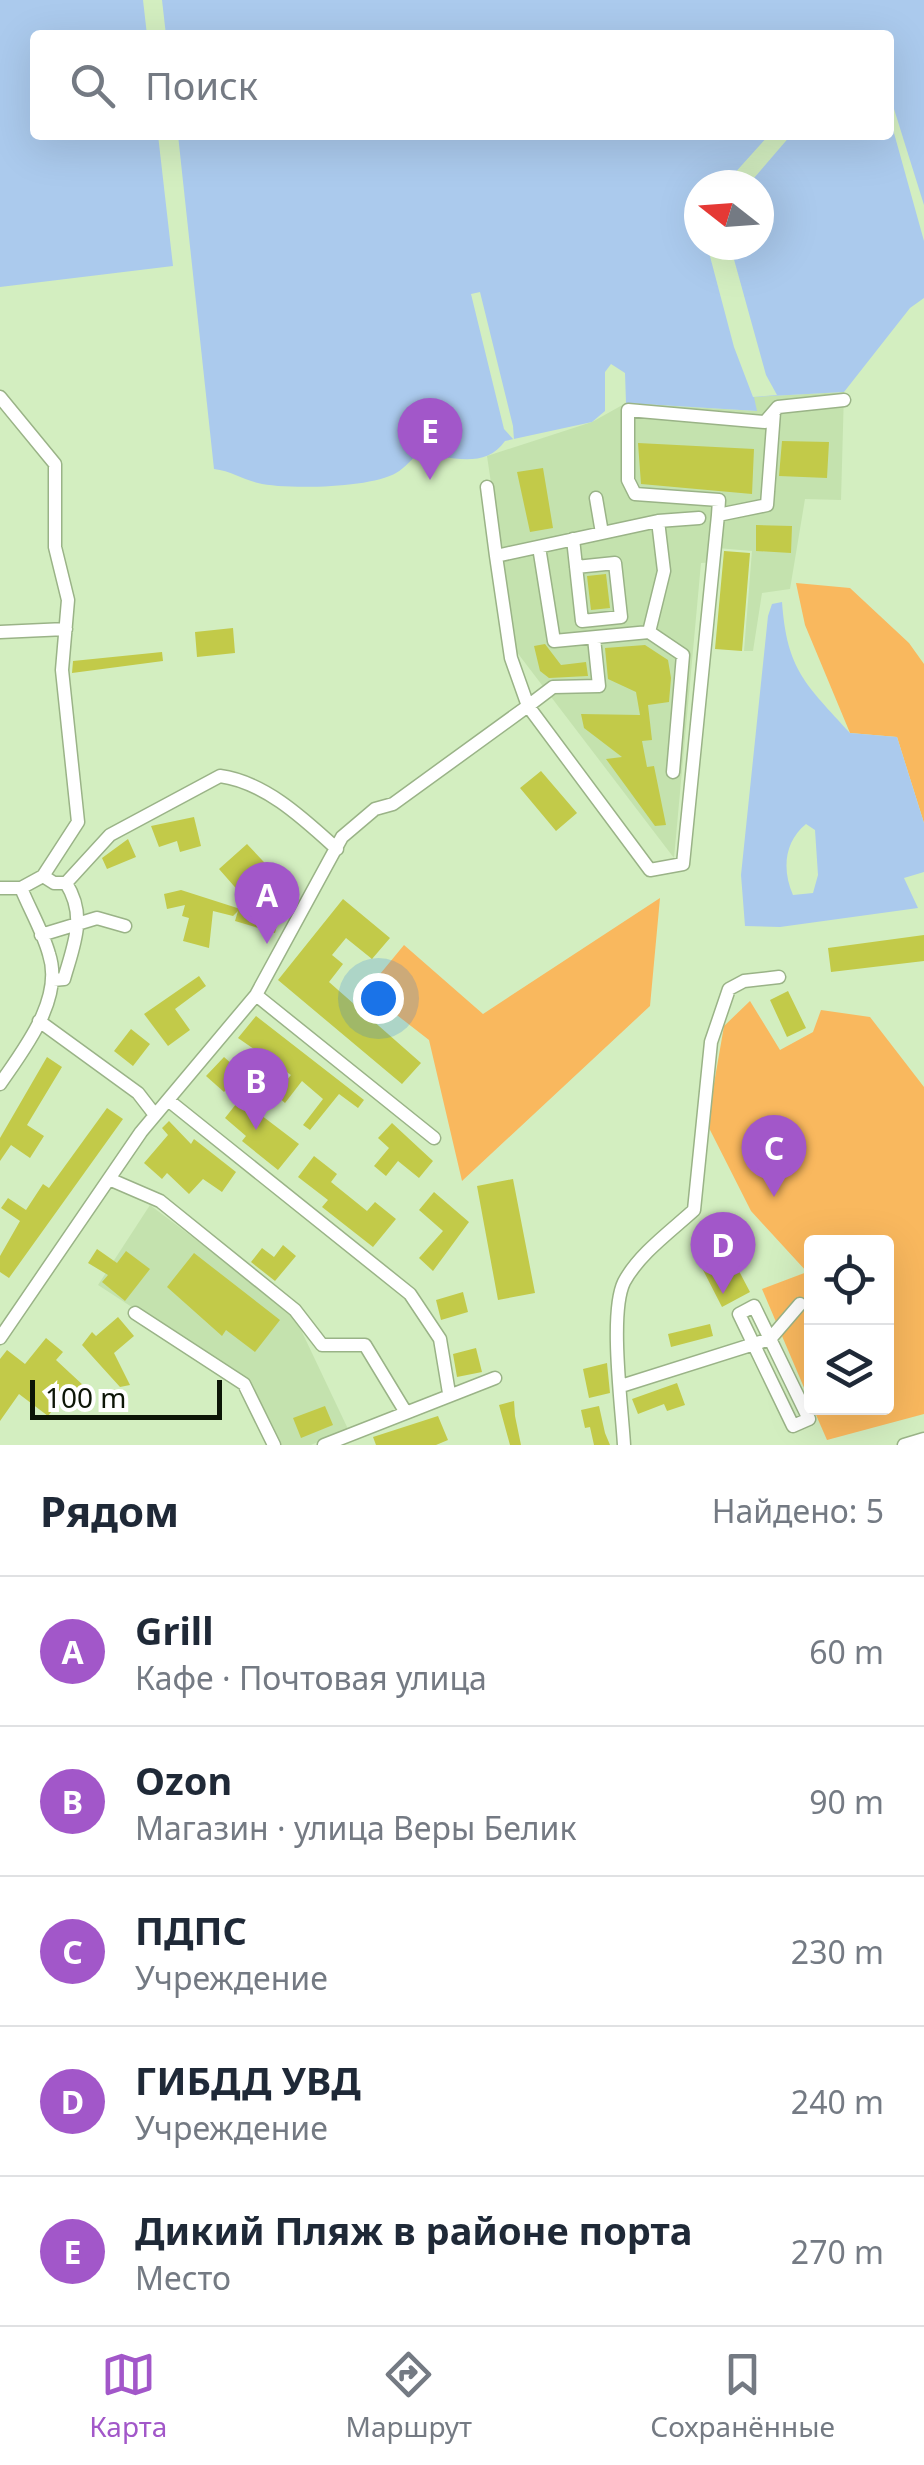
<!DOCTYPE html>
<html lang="ru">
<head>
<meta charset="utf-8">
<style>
	:root { --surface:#fff; --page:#f2f2f3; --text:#1f2937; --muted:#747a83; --line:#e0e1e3; --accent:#a257c9 }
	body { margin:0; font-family:"Noto Sans",sans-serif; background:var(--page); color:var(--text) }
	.controls { position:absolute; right:30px; bottom:30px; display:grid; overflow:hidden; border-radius:10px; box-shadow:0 10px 40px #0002 }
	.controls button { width:90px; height:90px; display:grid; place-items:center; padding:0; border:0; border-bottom:2px solid var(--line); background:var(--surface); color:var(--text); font:50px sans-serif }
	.compass { position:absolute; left:684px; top:170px; width:90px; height:90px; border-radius:50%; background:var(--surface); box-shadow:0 10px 40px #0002; rotate:287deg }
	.scale { position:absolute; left:30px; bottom:25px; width:192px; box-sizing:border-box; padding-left:10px; border:5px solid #0c1506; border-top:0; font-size:28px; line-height:35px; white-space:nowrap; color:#0c1506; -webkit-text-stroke:8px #fff; paint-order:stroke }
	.you { position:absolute; left:378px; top:998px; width:35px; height:35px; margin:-25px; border:8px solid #fff; border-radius:50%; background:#1a73e8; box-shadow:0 0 0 15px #1a73e833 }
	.badge { display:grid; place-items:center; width:65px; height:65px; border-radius:50%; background:var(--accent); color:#fff; font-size:32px; font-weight:700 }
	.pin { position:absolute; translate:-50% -82px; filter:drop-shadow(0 2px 5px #0008) }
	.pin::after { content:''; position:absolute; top:52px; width:35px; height:30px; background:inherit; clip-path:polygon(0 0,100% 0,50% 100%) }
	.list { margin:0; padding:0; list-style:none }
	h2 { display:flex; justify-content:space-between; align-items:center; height:130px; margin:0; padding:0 40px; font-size:42px }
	h2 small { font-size:32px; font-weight:400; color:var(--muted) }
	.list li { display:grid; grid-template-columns:65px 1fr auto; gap:30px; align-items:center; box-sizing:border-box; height:150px; padding:0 40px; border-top:2px solid var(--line) }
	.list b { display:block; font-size:38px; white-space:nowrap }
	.list p { margin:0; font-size:32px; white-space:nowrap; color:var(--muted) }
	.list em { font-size:32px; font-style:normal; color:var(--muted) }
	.icon { flex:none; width:55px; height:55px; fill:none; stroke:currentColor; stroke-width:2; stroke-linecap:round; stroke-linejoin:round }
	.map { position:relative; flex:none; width:924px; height:1445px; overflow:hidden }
	.search { position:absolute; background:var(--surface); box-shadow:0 10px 40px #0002; left:30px; right:30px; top:30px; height:110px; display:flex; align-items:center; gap:25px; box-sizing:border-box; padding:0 35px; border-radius:10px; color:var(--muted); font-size:38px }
	.sheet { height:880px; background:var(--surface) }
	nav { display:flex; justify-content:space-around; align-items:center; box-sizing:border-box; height:140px; border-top:2px solid var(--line); background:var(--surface); font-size:28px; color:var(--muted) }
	nav a { display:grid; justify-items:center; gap:5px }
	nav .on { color:var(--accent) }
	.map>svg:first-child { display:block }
	.built { fill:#c4e2ae }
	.green { fill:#f9b85e }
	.water { fill:#abcaed; fill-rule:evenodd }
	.pier { fill:#d3eec0 }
	.building { fill:#c2ca49 }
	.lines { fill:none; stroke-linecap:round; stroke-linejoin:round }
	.minor-casing { stroke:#9ab387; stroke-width:15 }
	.minor { stroke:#fff; stroke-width:12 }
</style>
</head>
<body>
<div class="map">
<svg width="924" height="1445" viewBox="0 0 924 1445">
	<rect width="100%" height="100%" fill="#d3eec0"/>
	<path class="built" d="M 844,392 L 841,500 L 805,499 L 790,589 L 762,593 L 753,651 L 744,651 L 752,551 L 717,548 L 716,562 L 701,563 L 674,858 L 516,651 L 487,456 L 592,422 L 626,403 L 756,411 L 753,397 Z
		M 150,1205 L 293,1313 L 348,1429 L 311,1445 L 279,1445 L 247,1382 L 98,1285 Z"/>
	<path class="green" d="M 796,583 L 850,588 L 909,643 L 924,664 L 924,823 L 897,737 L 850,733 L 805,625 Z
		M 660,898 L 650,1006 L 462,1181 L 429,1040 L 366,991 L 404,945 L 483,1014 Z
		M 750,1001 L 780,1050 L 813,1032 L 821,1010 L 870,1017 L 924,1087 L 924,1414 L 827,1440 L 813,1408 L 886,1408 L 886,1242 L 812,1242 L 811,1404 L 762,1289 L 807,1272 L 751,1211 L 707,1124 L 724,1026 Z"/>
	<path class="water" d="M 0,0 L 143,0 L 147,35 L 35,35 L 35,135 L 158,135 L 173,266 L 0,287 Z
		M 162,0 L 924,0 L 924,298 L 910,308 L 844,392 L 754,397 L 757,411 L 626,403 L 625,373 L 611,364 L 605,372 L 605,411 L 592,422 L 505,441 C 485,470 448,457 419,452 C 412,459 405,468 396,473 C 371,488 286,490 258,483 C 242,479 231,471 214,469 L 178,135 L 889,135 L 889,35 L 166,35 ZM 699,185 L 759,185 L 759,245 L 699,245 Z
		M 782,602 C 787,671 806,684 850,733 L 897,737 L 924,823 L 924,872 L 904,878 L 918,908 L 780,927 L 745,926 L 741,875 L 768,616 L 772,604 ZM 806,824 L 815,830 L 818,875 L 813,893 L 793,895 C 782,870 784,842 806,824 Z"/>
	<path class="pier" d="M 889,93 L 924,205 L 924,241 L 889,115 Z
		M 769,135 L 791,135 L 748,185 L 724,185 Z
		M 707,245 L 730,245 L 766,375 L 777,395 L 753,397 L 734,347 Z
		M 480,292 L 513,426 L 514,440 L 504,429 L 471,294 Z"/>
	<path class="building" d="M 782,441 L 829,442 L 827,478 L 779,476 Z
		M 638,443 L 754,449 L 752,494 L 641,484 Z
		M 543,468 L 553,528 L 530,532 L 517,472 Z
		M 756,525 L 792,526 L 791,553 L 756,551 Z
		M 724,551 L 750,553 L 742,651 L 715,649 Z
		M 606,574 L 610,608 L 591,610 L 587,576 Z
		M 233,628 L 235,653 L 197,657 L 195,632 Z
		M 545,644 L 561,665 L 586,662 L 588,676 L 549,678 L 540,671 L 534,646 Z
		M 645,645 L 668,660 L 671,678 L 669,702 L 648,705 L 652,740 L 642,741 L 647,767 L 654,766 L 666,825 L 655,826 L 606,759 L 622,757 L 584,728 L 581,714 L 640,715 L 636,692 L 608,679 L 605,648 Z
		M 162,652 L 163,661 L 72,673 L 73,661 Z
		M 541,771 L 577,813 L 556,831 L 520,788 Z
		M 194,817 L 201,846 L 180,852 L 177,841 L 159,847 L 151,826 Z
		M 128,839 L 136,857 L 107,869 L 102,858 Z
		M 247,844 L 277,876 L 248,902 L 219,869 Z
		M 181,890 L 278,921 L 275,933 L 235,921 L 238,911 L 233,916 L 213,911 L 209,948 L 183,941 L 189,918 L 182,916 L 185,905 L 167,909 L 164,894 Z
		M 343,899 L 390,938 L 372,959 L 346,938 L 332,955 L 343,964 L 329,982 L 421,1063 L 402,1084 L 278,980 Z
		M 924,935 L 924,961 L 831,972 L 828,948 Z
		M 199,976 L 206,986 L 175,1009 L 190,1030 L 168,1046 L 144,1014 Z
		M 788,991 L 806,1028 L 787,1037 L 770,1000 Z
		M 256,1016 L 364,1100 L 358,1108 L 339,1094 L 310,1130 L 303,1125 L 323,1099 L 302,1081 L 285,1103 L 275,1094 L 291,1075 L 238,1038 Z
		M 131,1029 L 150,1044 L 133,1066 L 114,1051 Z
		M 47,1057 L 62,1067 L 27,1125 L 44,1136 L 30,1158 L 11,1145 L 0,1161 L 0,1138 Z
		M 224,1057 L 242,1073 L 224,1092 L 206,1076 Z
		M 240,1099 L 299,1144 L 278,1170 L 242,1141 L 246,1136 L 225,1118 Z
		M 107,1108 L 123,1119 L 9,1278 L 0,1272 L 0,1256 L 20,1221 L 1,1208 L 8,1198 L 26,1210 L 43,1184 L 49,1188 Z
		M 169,1121 L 191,1144 L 194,1139 L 236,1172 L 222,1192 L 203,1179 L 189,1194 L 167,1173 L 162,1179 L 144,1163 L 168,1135 L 162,1128 Z
		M 392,1123 L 433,1161 L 419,1178 L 398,1161 L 386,1176 L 374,1166 L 389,1148 L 378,1138 Z
		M 314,1156 L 337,1174 L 331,1182 L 367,1211 L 375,1202 L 396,1219 L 373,1247 L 322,1207 L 328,1200 L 298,1177 Z
		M 513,1179 L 535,1293 L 498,1300 L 477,1186 Z
		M 434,1192 L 469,1222 L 433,1271 L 419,1258 L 443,1231 L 419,1210 Z
		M 283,1245 L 296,1256 L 275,1281 L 251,1262 L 262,1248 L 274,1257 Z
		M 97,1249 L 117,1263 L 126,1251 L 150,1269 L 125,1301 L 102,1282 L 108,1275 L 88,1263 Z
		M 729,1252 L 750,1292 L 722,1307 L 701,1266 Z
		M 194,1253 L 280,1320 L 255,1352 L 226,1330 L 222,1336 L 167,1287 Z
		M 463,1292 L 468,1312 L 441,1320 L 436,1300 Z
		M 118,1317 L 134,1336 L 114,1353 L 130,1385 L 120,1387 L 82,1345 L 92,1332 L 96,1336 Z
		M 710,1324 L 713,1336 L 671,1347 L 668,1334 Z
		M 46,1338 L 63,1352 L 56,1360 L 84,1386 L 70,1401 L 64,1396 L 48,1416 L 19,1394 L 0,1421 L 0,1359 L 7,1350 L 25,1364 Z
		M 476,1348 L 482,1372 L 457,1377 L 453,1354 Z
		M 607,1363 L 610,1393 L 589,1398 L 583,1369 Z
		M 677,1383 L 685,1405 L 667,1411 L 664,1404 L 638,1414 L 632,1399 Z
		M 514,1401 L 515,1416 L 521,1445 L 510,1445 L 499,1405 Z
		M 325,1406 L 333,1425 L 301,1438 L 293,1418 Z
		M 599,1406 L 605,1433 L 610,1445 L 594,1445 L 590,1427 L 585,1428 L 581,1410 Z
		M 438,1416 L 448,1440 L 436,1445 L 376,1445 L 373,1437 Z"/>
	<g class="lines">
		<g class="minor-casing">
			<path id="minor" d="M 0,397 L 55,464 L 55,547 L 68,600 L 62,670 L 78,822 L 43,876 L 21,888 L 0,888
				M 487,487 L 496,556
				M 596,498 L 602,533
				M 718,515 L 719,500 L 635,494 L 628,480 L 628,410 L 765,422 L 778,407 L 844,400
				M 658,521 L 664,571 L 649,632 L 683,655 L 673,772
				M 573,539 L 582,621 L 621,617 L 615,563 L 576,567
				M 539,547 L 554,641 L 649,632
				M 0,632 L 66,629
				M 594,638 L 599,686 L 553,687 L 528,706 L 511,658 L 496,556 L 658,521 L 699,518
				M 43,876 L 54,883 L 66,883 L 110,835 L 220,776 C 265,782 304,819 337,849
				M 41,935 L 97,918 L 125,926
				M 53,980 L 64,979 C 74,944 87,916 66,883
				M 256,995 L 434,1138
				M 39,1021 L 138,1093 L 155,1115
				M 0,1084 C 24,1049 64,999 49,954 C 43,932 30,910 21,888
				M 168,1100 L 410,1294 L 440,1339 L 449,1393
				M 109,1179 L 160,1201 L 295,1310 L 322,1345 L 365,1345 L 405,1411
				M 754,1306 L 809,1419 L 793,1426 L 739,1314 Z
				M 135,1313 L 244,1384 L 274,1445
				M 0,1338 L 141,1132 L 256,995 L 342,837 L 375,809 L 393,804 L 528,706 L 650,870 L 683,864 L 718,515 L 767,505 L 774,412
				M 621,1386 L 770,1339 L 800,1304
				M 324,1445 L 495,1378
				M 624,1445 C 622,1408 609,1313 624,1282 C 639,1254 671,1231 694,1210 L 711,1042 L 729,989 L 744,981 L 779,977
				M 904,1445 L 924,1439"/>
		</g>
		<use href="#minor" class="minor"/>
	</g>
</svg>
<div class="controls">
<button><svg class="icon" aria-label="locate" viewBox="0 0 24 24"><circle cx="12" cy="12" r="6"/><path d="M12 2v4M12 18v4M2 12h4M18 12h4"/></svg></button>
<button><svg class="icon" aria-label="layers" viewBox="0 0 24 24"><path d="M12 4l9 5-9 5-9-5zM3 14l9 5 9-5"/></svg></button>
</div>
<svg class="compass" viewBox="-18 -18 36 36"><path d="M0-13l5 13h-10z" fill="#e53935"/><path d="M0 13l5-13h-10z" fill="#747a83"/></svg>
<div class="scale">100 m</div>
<div class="you"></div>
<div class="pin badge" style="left:267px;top:944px">A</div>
<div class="pin badge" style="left:256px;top:1130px">B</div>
<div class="pin badge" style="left:774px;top:1197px">C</div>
<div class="pin badge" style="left:723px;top:1294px">D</div>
<div class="pin badge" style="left:430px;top:480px">E</div>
<div class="search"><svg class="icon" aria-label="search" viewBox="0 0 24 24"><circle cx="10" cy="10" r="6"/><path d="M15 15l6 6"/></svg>Поиск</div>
</div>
<section class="sheet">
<h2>Рядом<small>Найдено: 5</small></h2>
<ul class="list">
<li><span class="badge">A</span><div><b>Grill</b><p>Кафе · Почтовая улица</p></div><em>60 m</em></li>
<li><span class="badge">B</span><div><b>Ozon</b><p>Магазин · улица Веры Белик</p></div><em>90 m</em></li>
<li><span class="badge">C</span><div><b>ПДПС</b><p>Учреждение</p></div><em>230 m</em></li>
<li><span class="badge">D</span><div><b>ГИБДД УВД</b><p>Учреждение</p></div><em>240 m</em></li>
<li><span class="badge">E</span><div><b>Дикий Пляж в районе порта</b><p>Место</p></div><em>270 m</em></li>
</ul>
</section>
<nav>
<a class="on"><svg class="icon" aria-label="map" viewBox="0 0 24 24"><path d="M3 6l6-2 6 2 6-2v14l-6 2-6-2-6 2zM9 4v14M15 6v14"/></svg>Карта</a>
<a><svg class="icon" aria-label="directions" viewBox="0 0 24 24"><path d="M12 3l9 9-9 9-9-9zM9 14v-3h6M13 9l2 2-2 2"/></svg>Маршрут</a>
<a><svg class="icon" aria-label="saved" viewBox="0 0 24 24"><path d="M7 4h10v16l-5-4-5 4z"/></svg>Сохранённые</a>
</nav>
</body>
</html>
